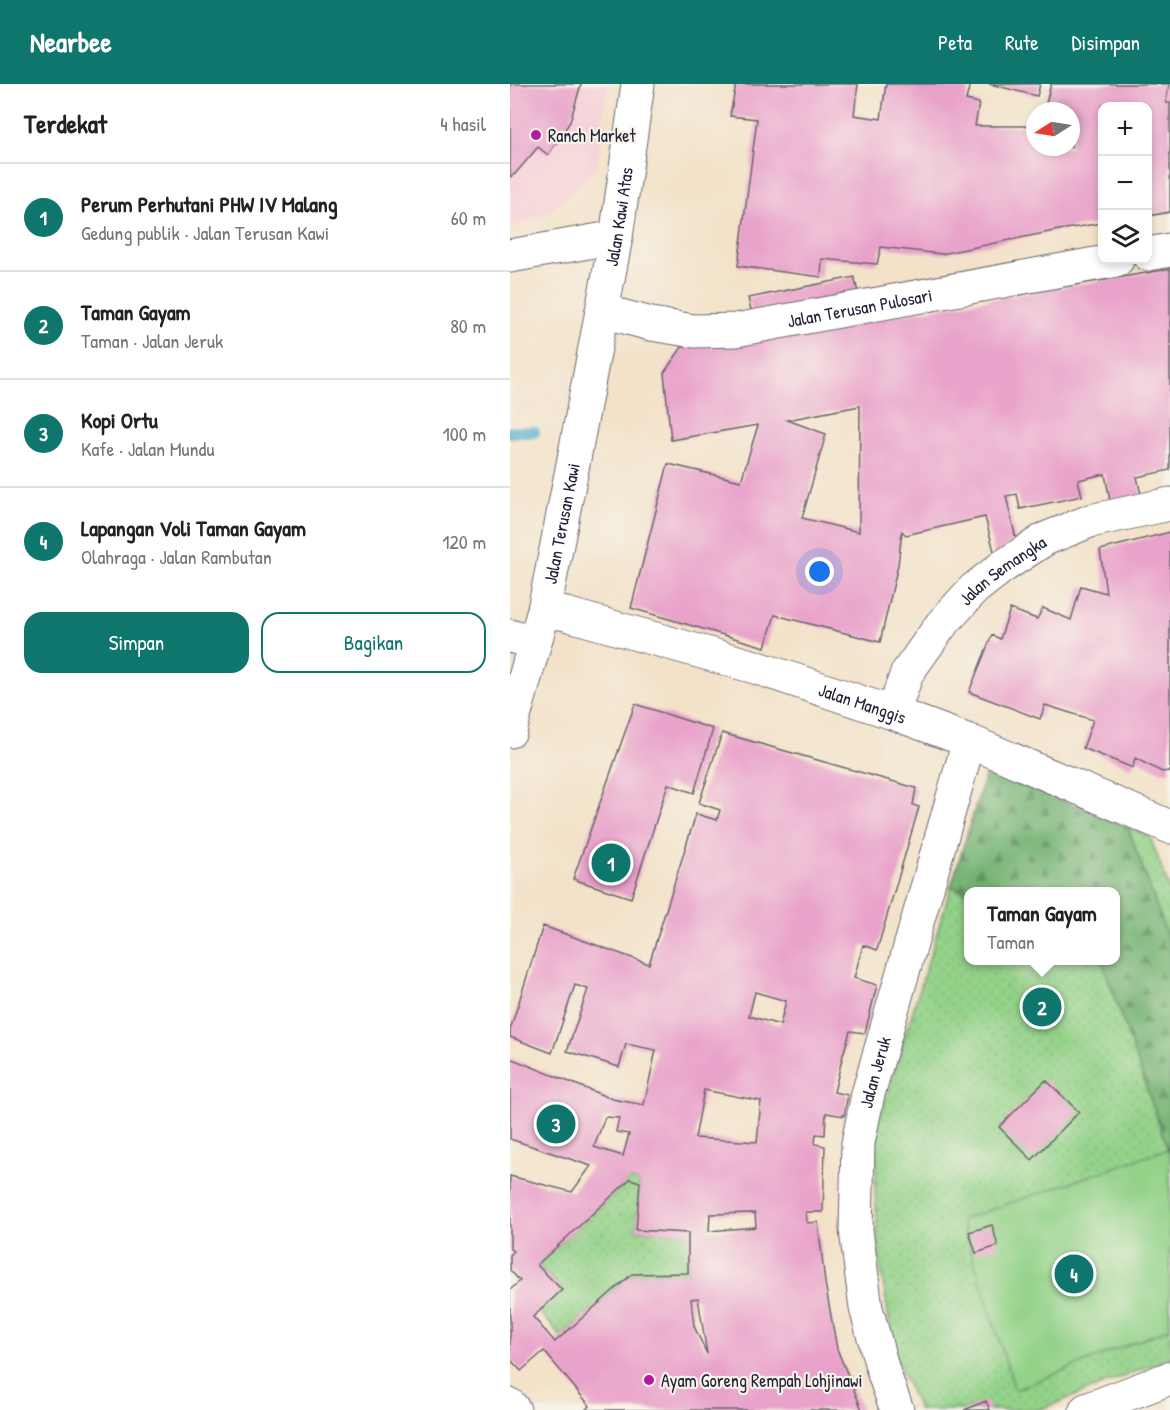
<!DOCTYPE html>
<html lang="id">
<head>
<meta charset="utf-8">
<style>
	:root { --surface:#fff; --page:#f2f2f2; --text:#222; --muted:#767676; --line:#e0e0e0; --accent:#0f766e }
	body { margin:0; font-family:"Patrick Hand",sans-serif; background:var(--page); color:var(--text) }
	.controls { position:absolute; right:18px; top:18px; display:grid; overflow:hidden; border-radius:12px; box-shadow:0 3px 9px #0003 }
	.controls button { width:54px; height:54px; display:grid; place-items:center; padding:0; border:0; border-bottom:2px solid var(--line); background:var(--surface); color:var(--text); font:30px sans-serif }
	.compass { position:absolute; left:516px; top:18px; width:54px; height:54px; border-radius:50%; background:var(--surface); box-shadow:0 3px 9px #0003; rotate:258deg }
	.you { position:absolute; left:310px; top:488px; width:21px; height:21px; margin:-15px; border:4px solid #fff; border-radius:50%; background:#1a73e8; box-shadow:0 0 0 9px #1a73e833 }
	.badge { display:grid; place-items:center; width:39px; height:39px; border-radius:50%; background:var(--accent); color:#fff; font-size:20px; font-weight:700 }
	.pin { position:absolute; translate:-50% -50%; border:3px solid #fff; box-shadow:0 2px 6px #0006 }
	.popup { position:absolute; left:454px; top:803px; width:156px; height:78px; box-sizing:border-box; display:grid; place-content:center; border-radius:12px; background:var(--surface); filter:drop-shadow(0 2px 4px #0005); font-size:20px; white-space:nowrap; color:var(--muted) }
	.popup b { font-size:22px; color:var(--text) }
	.popup::after { content:''; position:absolute; left:50%; top:100%; margin-left:-12px; border:12px solid transparent; border-top-color:var(--surface) }
	.list { margin:0; padding:0; list-style:none }
	h2 { display:flex; justify-content:space-between; align-items:center; height:78px; margin:0; padding:0 24px; font-size:26px }
	h2 small { font-size:20px; font-weight:400; color:var(--muted) }
	.list li { display:grid; grid-template-columns:39px 1fr auto; gap:18px; align-items:center; box-sizing:border-box; height:108px; padding:0 24px; border-top:2px solid var(--line) }
	.list b { display:block; font-size:22px; white-space:nowrap }
	.list p { margin:0; font-size:20px; white-space:nowrap; color:var(--muted) }
	.list em { font-size:20px; font-style:normal; color:var(--muted) }
	.actions { display:flex; gap:12px; padding:18px 24px }
	.actions a { flex:1; padding:14px 0; border:2px solid var(--accent); border-radius:18px; text-align:center; font-size:21px; color:var(--accent) }
	.actions .main { background:var(--accent); color:#fff }
	.icon { flex:none; width:33px; height:33px; fill:none; stroke:currentColor; stroke-width:2; stroke-linecap:round; stroke-linejoin:round }
	.map { position:relative; flex:none; width:660px; height:1326px; overflow:hidden }
	header { display:flex; align-items:center; gap:36px; box-sizing:border-box; height:84px; padding:0 30px; background:var(--accent); color:#fff }
	header strong { font-size:28px }
	nav { display:flex; gap:33px; margin-inline-start:auto; font-size:21px }
	main { display:flex }
	aside { flex:1; background:var(--surface) }
	.map>svg:first-child { display:block }
	.built { fill:#f6cfd7 }
	.green { fill:url(#green-dots); stroke:#5a7a62; stroke-width:1.5; fill-rule:evenodd }
	.forest { fill:url(#forest-firs); stroke:#4c6b58; stroke-width:1.5 }
	.pitch { fill:#93d288; stroke:#5a7a62; stroke-width:1.5 }
	.lines { fill:none; stroke-linecap:round; stroke-linejoin:round }
	.stream { stroke:#51abcf; stroke-width:12 }
	.building { fill:#e9a3ca; fill-rule:evenodd }
	.minor-casing { stroke:#6b656d; stroke-width:35 }
	.secondary-casing { stroke:#6b656d; stroke-width:35 }
	.primary-casing { stroke:#6b656d; stroke-width:35 }
	.minor { stroke:#fff; stroke-width:33 }
	.secondary { stroke:#fff; stroke-width:33 }
	.primary { stroke:#fff; stroke-width:33 }
	.poi-dot { fill:#b5179e; stroke:#f7f3e8; stroke-width:2 }
	.labels { text-anchor:middle; dominant-baseline:central; stroke-width:4.5; stroke-linejoin:round; paint-order:stroke }
	.poi-label { font-size:18px; fill:#22223b; stroke:#f7f3e8; text-anchor:start }
	.street-label { font-size:18px; fill:#22223b; stroke:#f7f3e8 }
</style>
</head>
<body>
<header>
<strong>Nearbee</strong>
<nav><a>Peta</a><a>Rute</a><a>Disimpan</a></nav>
</header>
<main>
<aside>
<h2>Terdekat<small>4 hasil</small></h2>
<ul class="list">
<li><span class="badge">1</span><div><b>Perum Perhutani PHW IV Malang</b><p>Gedung publik · Jalan Terusan Kawi</p></div><em>60 m</em></li>
<li><span class="badge">2</span><div><b>Taman Gayam</b><p>Taman · Jalan Jeruk</p></div><em>80 m</em></li>
<li><span class="badge">3</span><div><b>Kopi Ortu</b><p>Kafe · Jalan Mundu</p></div><em>100 m</em></li>
<li><span class="badge">4</span><div><b>Lapangan Voli Taman Gayam</b><p>Olahraga · Jalan Rambutan</p></div><em>120 m</em></li>
</ul>
<div class="actions"><a class="main">Simpan</a><a>Bagikan</a></div>
</aside>
<div class="map">
<svg width="660" height="1326" viewBox="0 0 660 1326">
	<defs>
		<pattern id="green-dots" width="8" height="8" patternUnits="userSpaceOnUse" patternTransform="scale(1.5)"><rect width="8" height="8" fill="#93d288"/><path d="M2 2h.1M6 6h.1" fill="none" stroke="#7eb476" stroke-width="1.8" stroke-linecap="round"/></pattern>
		<pattern id="forest-firs" width="22" height="20" patternUnits="userSpaceOnUse" patternTransform="scale(1.5)"><rect width="22" height="20" fill="#76b474"/><path d="M5 1l3.5 6h-7zM16 11l3.5 6h-7z" fill="#609260"/></pattern>
	</defs>
	<rect width="100%" height="100%" fill="#f7f3e8"/>
	<filter id="ink" filterUnits="userSpaceOnUse"><feTurbulence type="fractalNoise" baseFrequency=".0167" numOctaves="2"/><feDisplacementMap in="SourceGraphic" scale="12" xChannelSelector="R" yChannelSelector="G"/><feConvolveMatrix kernelMatrix="1 2 1 2 8 2 1 2 1" color-interpolation-filters="sRGB"/></filter>
	<filter id="wash" filterUnits="userSpaceOnUse"><feTurbulence type="fractalNoise" baseFrequency=".008" numOctaves="4" result="noise"/><feDisplacementMap in="SourceGraphic" scale="24" xChannelSelector="R" yChannelSelector="G"/><feGaussianBlur stdDeviation="1.35" result="paint"/><feColorMatrix in="noise" values="0 0 0 0 0 0 0 0 0 0 0 0 0 0 0 0 0 1.4 0 .05"/><feComposite in="paint" operator="in"/></filter>
	<g filter="url(#wash)">
		<rect width="100%" height="100%" fill="#f3e2c9"/>
		<path class="built" d="M 0,0 L 97,0 L 88,79 L 73,99 L 35,131 L 0,144 Z"/>
		<path class="green" d="M 477,686 L 640,752 L 660,807 L 660,1274 L 529,1326 L 409,1326 L 385,1274 L 369,1173 L 365,1107 L 368,1040 ZM 458,808 L 606,808 L 606,876 L 458,876 Z
			M 120,1095 L 130,1098 L 126,1146 L 178,1149 L 178,1189 L 122,1190 L 51,1253 L 29,1227 L 52,1206 L 27,1181 Z"/>
		<path class="forest" d="M 477,686 L 618,743 L 660,860 L 660,1071 L 592,877 L 606,876 L 606,808 L 458,808 L 458,810 L 441,802 Z"/>
		<path class="pitch" d="M 658,1065 L 660,1071 L 660,1244 L 505,1306 L 451,1136 Z"/>
		<g class="lines">
			<path class="stream" d="M 0,348 L 24,348"/>
		</g>
		<g id="blocks">
			<path class="building" d="M 0,0 L 71,0 L 60,38 L 38,71 L 28,63 L 5,90 L 0,93 Z
				M 226,0 L 348,0 L 344,31 L 371,35 L 376,0 L 460,0 L 456,16 L 469,19 L 465,42 L 525,42 L 525,63 L 561,63 L 561,27 L 534,27 L 541,0 L 659,0 L 656,19 L 660,19 L 660,128 L 638,132 L 638,22 L 592,22 L 592,139 L 549,146 L 431,170 L 371,163 L 367,180 L 312,175 L 311,193 L 228,182 L 247,35 L 220,32 Z
				M 479,0 L 530,0 L 527,12 Z
				M 660,185 L 660,386 L 627,393 L 631,411 L 600,417 L 595,390 L 568,396 L 572,412 L 510,425 L 507,410 L 496,412 L 506,455 L 485,471 L 475,433 L 396,451 L 392,447 L 388,481 L 370,558 L 265,531 L 255,563 L 121,524 L 158,380 L 231,397 L 248,341 L 161,356 L 154,289 L 172,263 L 201,262 ZM 350,322 L 349,448 L 292,434 L 316,350 L 277,336 Z
				M 344,193 L 348,208 L 242,230 L 238,214 Z
				M 660,448 L 660,687 L 652,688 L 625,674 L 623,684 L 573,664 L 583,636 L 535,621 L 530,635 L 459,608 L 482,551 L 490,555 L 500,525 L 527,535 L 533,524 L 561,536 L 571,502 L 596,509 L 590,466 Z
				M 125,620 L 203,645 L 184,709 L 158,700 L 121,814 L 63,795 Z
				M 212,649 L 406,704 L 403,721 L 409,723 L 367,866 L 353,861 L 344,894 L 367,901 L 355,949 L 340,947 L 333,971 L 324,1008 L 338,1011 L 334,1032 L 316,1029 L 315,1051 L 306,1050 L 305,1060 L 315,1062 L 313,1128 L 296,1128 L 297,1139 L 308,1138 L 315,1199 L 327,1265 L 352,1326 L 75,1326 L 80,1322 L 34,1267 L 11,1287 L 0,1275 L 0,1206 L 10,1197 L 0,1186 L 0,1171 L 4,1167 L 0,1165 L 0,1092 L 62,1108 L 81,1082 L 0,1055 L 0,974 L 102,1015 L 134,1021 L 146,966 L 116,960 L 109,983 L 57,967 L 78,905 L 65,901 L 42,969 L 0,953 L 0,946 L 33,842 L 139,880 L 186,730 L 207,736 L 210,726 L 189,719 ZM 245,908 L 276,917 L 270,941 L 239,932 ZM 194,1006 L 251,1017 L 247,1058 L 185,1054 ZM 95,1033 L 109,1034 L 106,1048 L 119,1050 L 113,1072 L 84,1063 ZM 120,1095 L 130,1098 L 126,1146 L 178,1149 L 178,1189 L 122,1190 L 45,1258 L 23,1233 L 52,1206 L 27,1181 ZM 245,1129 L 246,1143 L 199,1147 L 200,1130 ZM 188,1214 L 197,1270 L 184,1242 L 181,1215 Z
				M 536,996 L 569,1028 L 522,1076 L 489,1043 Z
				M 482,1141 L 488,1162 L 466,1169 L 459,1148 Z
				M 476,1317 L 480,1326 L 454,1326 Z"/>
		</g>
	</g>
	<g filter="url(#ink)">
		<use href="#blocks" fill-opacity="0" stroke="#6b656d" stroke-width="1.5"/>
		<g class="lines">
			<g class="minor-casing">
				<g id="minor">
					<path d="M 638,170 L 660,166"/>
					<path id="s1" d="M 92,227 L 141,240 L 184,247 L 226,246 L 607,176"/>
					<path id="s2" d="M 34,526 L 56,530 L 245,583 L 383,629 L 459,657 L 660,743"/>
					<path d="M 0,552 L 24,559"/>
					<path id="s3" d="M 383,629 L 397,589 L 431,541 L 464,505 L 492,483 L 535,455 L 580,437 L 660,420"/>
					<path d="M 0,1321 L 4,1326"/>
					<path id="s4" d="M 387,1326 L 374,1290 L 356,1224 L 346,1146 L 348,1059 L 358,1010 L 459,657"/>
					<path d="M 576,1326 L 660,1294"/>
				</g>
			</g>
			<g class="secondary-casing">
				<path id="secondary" d="M 0,172 L 106,153"/>
			</g>
			<g class="primary-casing">
				<g id="primary">
					<path id="s5" d="M 0,647 L 34,526 L 62,385 L 106,153 L 128,0"/>
				</g>
			</g>
			<use href="#minor" class="minor"/>
			<use href="#secondary" class="secondary"/>
			<use href="#primary" class="primary"/>
		</g>
	</g>
	<g class="poi-dot">
		<circle cx="26" cy="51" r="6"/>
		<circle cx="139" cy="1296" r="6"/>
	</g>
	<g class="labels">
		<g class="poi-label">
			<text x="38" y="51">Ranch Market</text>
			<text x="151" y="1296">Ayam Goreng Rempah Lohjinawi</text>
		</g>
		<g class="street-label">
			<text stroke="none"><textPath href="#s5" startOffset="526">Jalan Kawi Atas</textPath></text>
			<text stroke="none"><textPath href="#s1" startOffset="262">Jalan Terusan Pulosari</textPath></text>
			<text stroke="none"><textPath href="#s5" startOffset="214">Jalan Terusan Kawi</textPath></text>
			<text stroke="none"><textPath href="#s3" startOffset="184">Jalan Semangka</textPath></text>
			<text stroke="none"><textPath href="#s2" startOffset="332">Jalan Manggis</textPath></text>
			<text stroke="none"><textPath href="#s4" startOffset="345">Jalan Jeruk</textPath></text>
		</g>
	</g>
</svg>
<div class="controls">
<button>+</button>
<button>−</button>
<button><svg class="icon" aria-label="layers" viewBox="0 0 24 24"><path d="M12 4l9 5-9 5-9-5zM3 14l9 5 9-5"/></svg></button>
</div>
<svg class="compass" viewBox="-18 -18 36 36"><path d="M0-13l5 13h-10z" fill="#e53935"/><path d="M0 13l5-13h-10z" fill="#767676"/></svg>
<div class="you"></div>
<div class="pin badge" style="left:101px;top:779px">1</div>
<div class="pin badge" style="left:532px;top:923px">2</div>
<div class="popup"><b>Taman Gayam</b>Taman</div>
<div class="pin badge" style="left:46px;top:1040px">3</div>
<div class="pin badge" style="left:564px;top:1190px">4</div>
</div>
</main>
</body>
</html>
